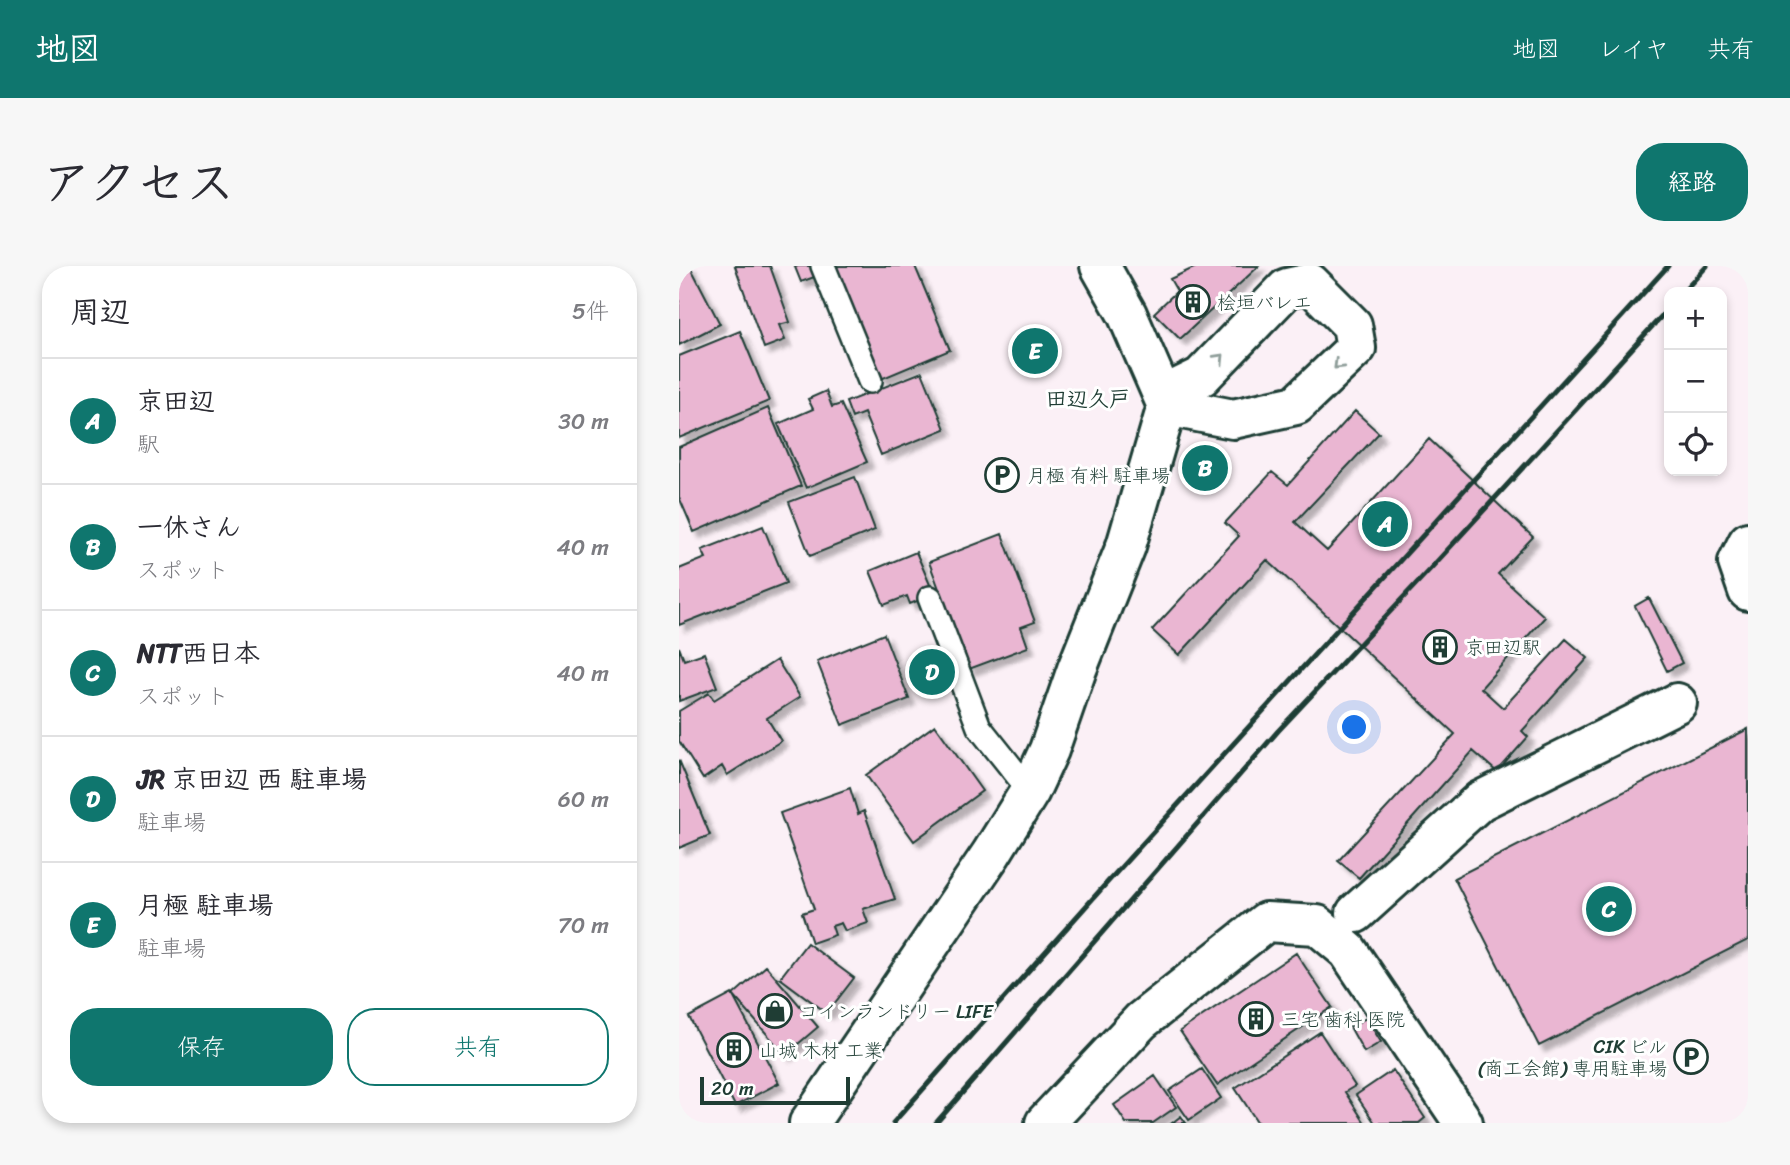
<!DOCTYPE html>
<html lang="ja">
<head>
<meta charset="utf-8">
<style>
	:root { --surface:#fff; --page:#f7f7f7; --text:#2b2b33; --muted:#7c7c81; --line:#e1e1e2; --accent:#0f766e }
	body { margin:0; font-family:Sriracha,"Klee One",sans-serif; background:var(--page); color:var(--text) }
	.controls { position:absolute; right:21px; top:21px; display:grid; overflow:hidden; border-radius:14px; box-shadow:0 4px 10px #0003 }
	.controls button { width:63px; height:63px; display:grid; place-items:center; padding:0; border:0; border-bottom:2px solid var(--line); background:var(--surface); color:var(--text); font:35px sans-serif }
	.scale { position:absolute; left:21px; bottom:18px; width:150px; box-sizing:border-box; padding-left:7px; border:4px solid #1f3d34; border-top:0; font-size:19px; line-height:24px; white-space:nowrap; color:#1f3d34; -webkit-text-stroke:5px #fff; paint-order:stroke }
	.you { position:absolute; left:676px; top:462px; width:24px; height:24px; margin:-18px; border:5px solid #fff; border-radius:50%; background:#1a73e8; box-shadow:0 0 0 10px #1a73e833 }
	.badge { display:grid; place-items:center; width:46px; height:46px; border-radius:50%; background:var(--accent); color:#fff; font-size:23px; font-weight:700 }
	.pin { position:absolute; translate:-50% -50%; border:4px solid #fff; box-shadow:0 2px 7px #0006 }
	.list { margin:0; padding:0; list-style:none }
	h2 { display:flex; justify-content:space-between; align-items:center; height:91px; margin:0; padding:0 28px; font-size:30px }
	h2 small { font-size:23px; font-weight:400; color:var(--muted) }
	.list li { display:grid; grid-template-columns:46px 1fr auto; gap:21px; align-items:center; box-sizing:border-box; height:126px; padding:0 28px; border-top:2px solid var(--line) }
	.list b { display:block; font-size:26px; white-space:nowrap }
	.list p { margin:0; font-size:23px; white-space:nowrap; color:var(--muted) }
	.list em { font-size:23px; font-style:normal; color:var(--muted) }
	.actions { display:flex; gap:14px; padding:21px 28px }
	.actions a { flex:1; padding:16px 0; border:2px solid var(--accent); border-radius:28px; text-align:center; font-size:24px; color:var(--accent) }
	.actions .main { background:var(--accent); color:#fff }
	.icon { flex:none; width:38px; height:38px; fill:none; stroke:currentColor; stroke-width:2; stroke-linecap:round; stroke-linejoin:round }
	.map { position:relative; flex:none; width:1069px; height:857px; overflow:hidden; border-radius:28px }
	header { display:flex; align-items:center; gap:42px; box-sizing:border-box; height:98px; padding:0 35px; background:var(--accent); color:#fff }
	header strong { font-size:33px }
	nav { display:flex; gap:38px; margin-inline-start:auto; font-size:24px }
	.intro { display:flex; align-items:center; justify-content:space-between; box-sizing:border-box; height:168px; padding:0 42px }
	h1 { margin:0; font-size:49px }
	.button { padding:18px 32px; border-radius:28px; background:var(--accent); color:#fff; font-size:24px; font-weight:700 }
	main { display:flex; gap:42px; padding:0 42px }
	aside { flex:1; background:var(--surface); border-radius:28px; box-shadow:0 4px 10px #0003 }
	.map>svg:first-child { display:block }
	.building { fill:#eab6d2; stroke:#1f3d34; stroke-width:2; filter:url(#shadow) }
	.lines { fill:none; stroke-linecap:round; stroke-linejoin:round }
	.lane-casing { stroke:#1f3d34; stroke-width:28 }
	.street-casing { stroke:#1f3d34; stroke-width:44 }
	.lane { stroke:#fff; stroke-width:23 }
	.street { stroke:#fff; stroke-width:38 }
	.rail { stroke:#1f3d34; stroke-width:5 }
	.oneway { stroke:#8f9e9a }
	.labels { text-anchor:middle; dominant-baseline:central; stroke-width:6; stroke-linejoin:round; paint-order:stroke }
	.poi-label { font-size:19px; fill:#1f3d34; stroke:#fff; text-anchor:start }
	.neighbourhood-label { font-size:21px; font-weight:bold; fill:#1f3d34; stroke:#fff }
</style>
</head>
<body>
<header>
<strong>地図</strong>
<nav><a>地図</a><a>レイヤ</a><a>共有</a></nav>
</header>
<div class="intro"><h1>アクセス</h1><a class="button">経路</a></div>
<main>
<aside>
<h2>周辺<small>5件</small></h2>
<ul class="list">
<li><span class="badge">A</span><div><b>京田辺</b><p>駅</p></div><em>30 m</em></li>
<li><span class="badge">B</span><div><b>一休さん</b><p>スポット</p></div><em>40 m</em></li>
<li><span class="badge">C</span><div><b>NTT西日本</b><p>スポット</p></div><em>40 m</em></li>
<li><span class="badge">D</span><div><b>JR 京田辺 西 駐車場</b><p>駐車場</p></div><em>60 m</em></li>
<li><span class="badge">E</span><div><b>月極 駐車場</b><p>駐車場</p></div><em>70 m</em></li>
</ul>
<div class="actions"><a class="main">保存</a><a>共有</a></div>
</aside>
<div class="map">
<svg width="1069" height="857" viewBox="0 0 1069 857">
	<defs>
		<filter id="shadow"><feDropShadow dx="6" dy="6" stdDeviation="2" flood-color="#0004"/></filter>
	</defs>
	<rect width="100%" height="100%" fill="#fbf0f6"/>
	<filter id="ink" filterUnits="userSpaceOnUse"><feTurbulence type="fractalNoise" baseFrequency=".0143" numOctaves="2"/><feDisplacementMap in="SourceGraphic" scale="14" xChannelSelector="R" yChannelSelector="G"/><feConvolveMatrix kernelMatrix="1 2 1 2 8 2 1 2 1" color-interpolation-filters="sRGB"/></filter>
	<g filter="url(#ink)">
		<path class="building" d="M 0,0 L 11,0 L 41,58 L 0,79 Z
			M 56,0 L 91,0 L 111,56 L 100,59 L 106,74 L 85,82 Z
			M 119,0 L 133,0 L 138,10 L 122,16 L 116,1 Z
			M 154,0 L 236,0 L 271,84 L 202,113 Z
			M 519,0 L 580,0 L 501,73 L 475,47 L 498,25 L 491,13 Z
			M 61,65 L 90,135 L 0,172 L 0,90 Z
			M 243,106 L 266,163 L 202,189 L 185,147 L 173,152 L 167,136 Z
			M 147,125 L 153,141 L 162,138 L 188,196 L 127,222 L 99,158 L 134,143 L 129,133 Z
			M 89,142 L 122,220 L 15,266 L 0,231 L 0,181 Z
			M 676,145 L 700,167 L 616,256 L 648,285 L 750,173 L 854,271 L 819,308 L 866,351 L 802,422 L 824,442 L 887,373 L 909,392 L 843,465 L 849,471 L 818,506 L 794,485 L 680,612 L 659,595 L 776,468 L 588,294 L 500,389 L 473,364 L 560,270 L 546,257 L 593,206 L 609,219 Z
			M 176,211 L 196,264 L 131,290 L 110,236 Z
			M 84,260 L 107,317 L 0,359 L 0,303 L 27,292 L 23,284 Z
			M 323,268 L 356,356 L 342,361 L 349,381 L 290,403 L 250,296 Z
			M 237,286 L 255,328 L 231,338 L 228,330 L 205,339 L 191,305 Z
			M 970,332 L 1003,397 L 988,405 L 956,340 Z
			M 205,368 L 230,433 L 163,459 L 138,395 Z
			M 0,381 L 5,394 L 25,387 L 38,421 L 0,435 Z
			M 98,394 L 121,431 L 88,452 L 102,475 L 48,509 L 43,500 L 24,513 L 0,475 L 0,445 L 30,427 L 35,434 Z
			M 256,459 L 303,525 L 235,575 L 187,509 Z
			M 1069,463 L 1069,674 L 860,780 L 775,612 Z
			M 0,494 L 31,569 L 0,582 Z
			M 171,522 L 179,548 L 185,545 L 216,633 L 184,643 L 189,657 L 166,665 L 162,657 L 153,660 L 156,669 L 133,677 L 123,647 L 135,643 L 101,547 Z
			M 128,677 L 175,712 L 148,747 L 101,712 Z
			M 617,687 L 653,741 L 538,819 L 501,765 Z
			M 87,700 L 139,761 L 106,789 L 54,729 Z
			M 53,728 L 100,817 L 56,840 L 10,751 Z
			M 687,752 L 702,776 L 685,786 L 671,761 Z
			M 641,766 L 676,820 L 666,826 L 686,857 L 579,857 L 556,822 Z
			M 523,803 L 542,832 L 510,854 L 490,825 Z
			M 714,804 L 746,852 L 740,857 L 696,857 L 677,829 Z
			M 476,810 L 497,841 L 474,857 L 447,857 L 435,839 Z
			M 502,850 L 507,857 L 493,857 Z"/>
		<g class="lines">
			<g class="lane-casing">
				<path id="lane" d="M 144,0 L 191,115
					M 251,332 L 300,461 L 351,525"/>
			</g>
			<g class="street-casing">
				<path id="street" d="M 485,129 L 522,111 L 608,22 L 631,17 L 673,59 L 677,82 L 617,139 L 554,153 L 488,140
					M 1069,276 L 1059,296 L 1069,325
					M 677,647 L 801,535 L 998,437
					M 130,857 L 312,588 L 351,525 L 370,484 L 398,403 L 447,280 L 488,140 L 448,48 L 421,0
					M 366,857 L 462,755 L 587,656 L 638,659 L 669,685 L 780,850 L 784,857"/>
			</g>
			<use href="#lane" class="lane"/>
			<use href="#street" class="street"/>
			<path class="rail" d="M 1004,26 L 1028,0
				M 214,857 L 425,620 L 989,0
				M 257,857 L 599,465 L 752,302 L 990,42"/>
		</g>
		<defs><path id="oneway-chevron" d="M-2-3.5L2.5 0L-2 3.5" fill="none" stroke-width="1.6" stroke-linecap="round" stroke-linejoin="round" transform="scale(1.75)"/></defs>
		<g class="oneway">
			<use href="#oneway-chevron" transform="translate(541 92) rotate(-46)"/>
			<use href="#oneway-chevron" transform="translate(659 99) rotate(136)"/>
		</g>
	</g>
	<defs>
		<g id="building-ring" transform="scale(1.75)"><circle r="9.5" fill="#fff" stroke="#1f3d34" stroke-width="1.5"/><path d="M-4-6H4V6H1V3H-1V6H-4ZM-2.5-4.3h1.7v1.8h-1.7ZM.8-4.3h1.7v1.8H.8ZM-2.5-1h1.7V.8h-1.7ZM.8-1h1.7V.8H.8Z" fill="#1f3d34"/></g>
		<g id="parking-ring" transform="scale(1.75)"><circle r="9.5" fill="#fff" stroke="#1f3d34" stroke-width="1.5"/><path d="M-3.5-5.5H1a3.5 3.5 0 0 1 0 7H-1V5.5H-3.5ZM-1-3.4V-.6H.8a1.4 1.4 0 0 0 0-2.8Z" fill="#1f3d34"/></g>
		<g id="shop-ring" transform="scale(1.75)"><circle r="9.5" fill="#fff" stroke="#1f3d34" stroke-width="1.5"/><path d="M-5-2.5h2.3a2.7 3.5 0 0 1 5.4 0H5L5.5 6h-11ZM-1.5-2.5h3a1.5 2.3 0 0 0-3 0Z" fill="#1f3d34"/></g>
	</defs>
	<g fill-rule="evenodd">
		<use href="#building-ring" x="514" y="36"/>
		<use href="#parking-ring" x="323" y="209"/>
		<use href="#building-ring" x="761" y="381"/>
		<use href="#shop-ring" x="96" y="745"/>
		<use href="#building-ring" x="577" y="753"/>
		<use href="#building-ring" x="55" y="784"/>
		<use href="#parking-ring" x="1012" y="791"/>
	</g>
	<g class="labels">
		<g class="poi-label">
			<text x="538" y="36">桧垣バレエ</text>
			<text x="348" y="209">月極 有料 駐車場</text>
			<text x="786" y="381">京田辺駅</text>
			<text x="120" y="745">コインランドリー LIFE</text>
			<text x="602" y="753">三宅 歯科 医院</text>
			<text x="988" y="780" text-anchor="end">CIK ビル<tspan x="988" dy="22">(商工会館) 専用駐車場</tspan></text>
			<text x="80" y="784">山城 木材 工業</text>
		</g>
		<g class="neighbourhood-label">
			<text x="409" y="133">田辺久戸</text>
		</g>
	</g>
</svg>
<div class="controls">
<button>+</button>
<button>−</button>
<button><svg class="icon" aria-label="locate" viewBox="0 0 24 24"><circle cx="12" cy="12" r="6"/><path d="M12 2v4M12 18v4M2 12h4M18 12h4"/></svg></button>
</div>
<div class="scale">20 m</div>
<div class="you"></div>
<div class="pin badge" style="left:706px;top:258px">A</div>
<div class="pin badge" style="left:526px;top:202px">B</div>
<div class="pin badge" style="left:930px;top:643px">C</div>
<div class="pin badge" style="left:253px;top:406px">D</div>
<div class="pin badge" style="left:356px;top:85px">E</div>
</div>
</main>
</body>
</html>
